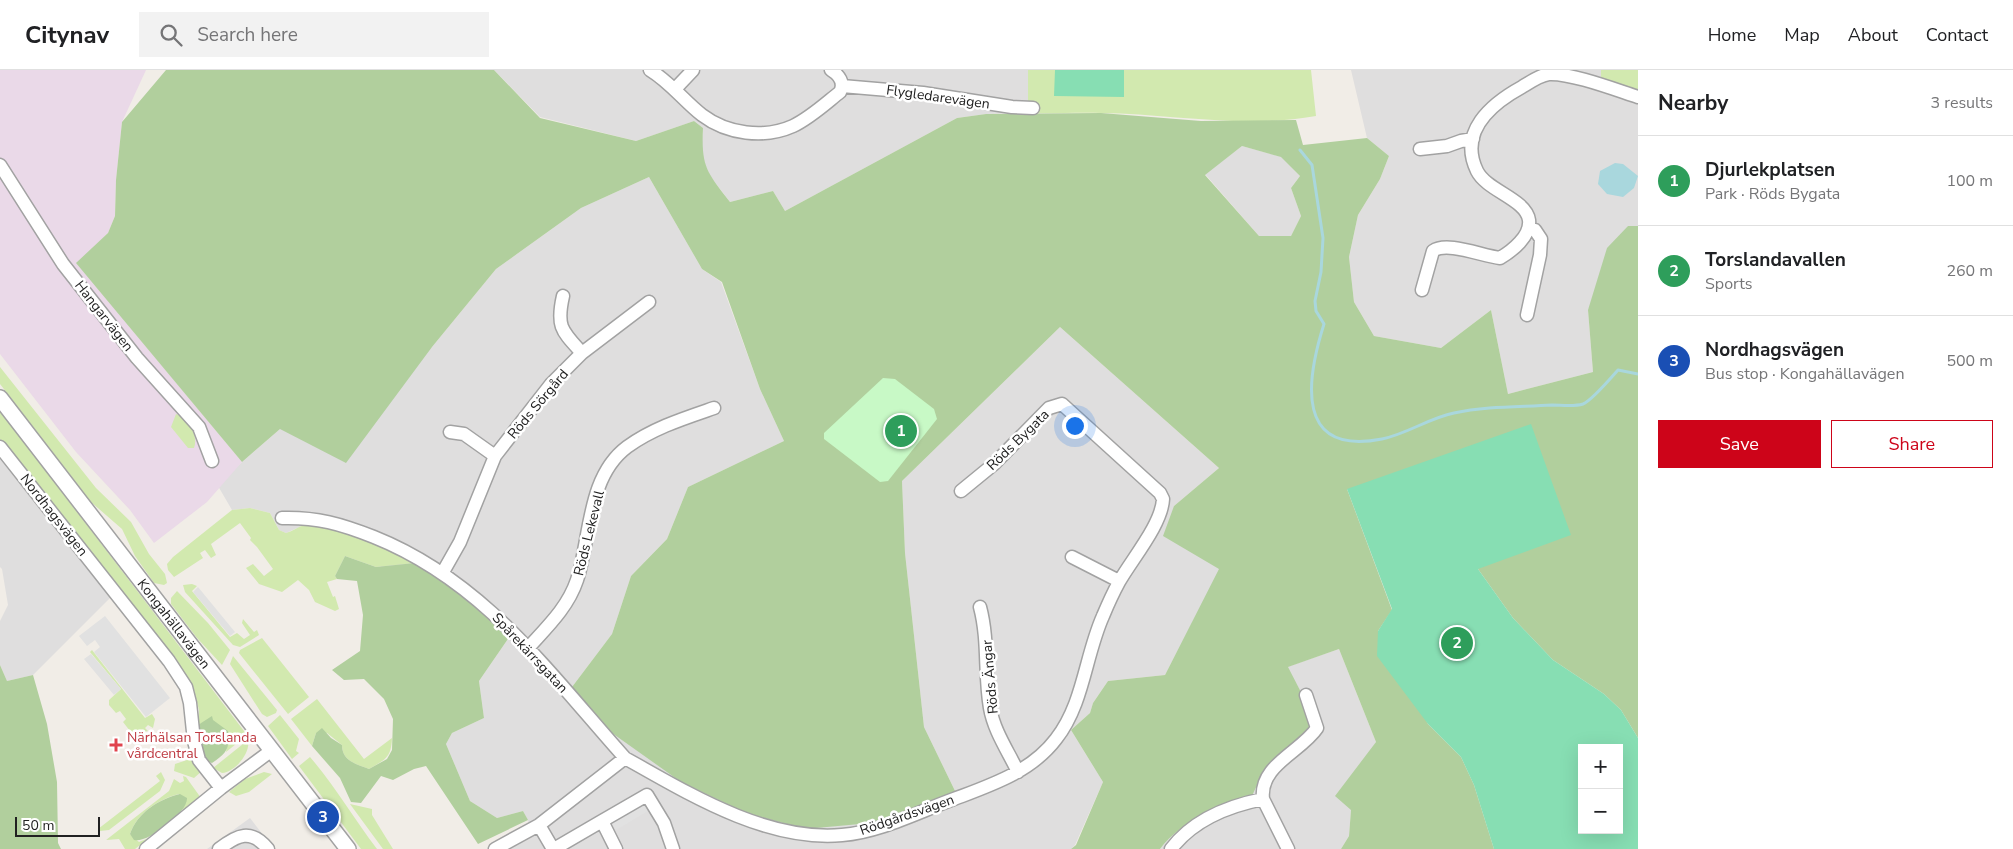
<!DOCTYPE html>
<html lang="en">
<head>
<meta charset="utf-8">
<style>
	:root { --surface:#fff; --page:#f2f2f2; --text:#202124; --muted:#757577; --line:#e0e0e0; --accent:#cd0419 }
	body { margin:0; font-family:"Nunito Sans",sans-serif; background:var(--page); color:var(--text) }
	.controls { position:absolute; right:15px; bottom:15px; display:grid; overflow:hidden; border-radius:0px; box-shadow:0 5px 20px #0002 }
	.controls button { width:45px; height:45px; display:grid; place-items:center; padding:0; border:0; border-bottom:1px solid var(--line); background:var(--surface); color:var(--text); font:25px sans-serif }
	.scale { position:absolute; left:15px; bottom:12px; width:85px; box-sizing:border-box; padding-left:5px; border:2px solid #212121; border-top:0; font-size:14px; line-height:18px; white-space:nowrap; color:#212121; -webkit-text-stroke:4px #fff; paint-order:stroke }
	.you { position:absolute; left:1074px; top:355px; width:18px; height:18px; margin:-12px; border:4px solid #fff; border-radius:50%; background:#1a73e8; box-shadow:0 0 0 8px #1a73e833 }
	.badge { display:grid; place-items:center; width:32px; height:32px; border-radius:50%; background:var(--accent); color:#fff; font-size:16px; font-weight:700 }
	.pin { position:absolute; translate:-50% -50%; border:2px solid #fff; box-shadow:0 1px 5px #0006 }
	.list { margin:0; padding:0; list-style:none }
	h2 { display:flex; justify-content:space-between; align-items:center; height:65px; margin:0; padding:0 20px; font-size:21px }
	h2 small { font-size:16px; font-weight:400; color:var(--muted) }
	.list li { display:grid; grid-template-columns:32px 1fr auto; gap:15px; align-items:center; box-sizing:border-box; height:90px; padding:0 20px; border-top:1px solid var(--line) }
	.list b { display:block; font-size:19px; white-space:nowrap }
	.list p { margin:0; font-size:16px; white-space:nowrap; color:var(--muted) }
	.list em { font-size:16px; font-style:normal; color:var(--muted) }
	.actions { display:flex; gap:10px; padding:15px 20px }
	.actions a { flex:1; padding:11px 0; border:1px solid var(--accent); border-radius:0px; text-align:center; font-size:18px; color:var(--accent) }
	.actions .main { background:var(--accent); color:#fff }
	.icon { flex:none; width:28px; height:28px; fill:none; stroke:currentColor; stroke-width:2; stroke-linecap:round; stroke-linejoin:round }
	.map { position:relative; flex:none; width:1638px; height:779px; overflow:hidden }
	header { display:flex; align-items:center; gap:30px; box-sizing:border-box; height:70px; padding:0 25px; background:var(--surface); border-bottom:1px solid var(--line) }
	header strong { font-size:24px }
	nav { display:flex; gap:28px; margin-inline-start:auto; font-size:18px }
	.search { width:350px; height:45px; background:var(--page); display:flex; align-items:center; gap:12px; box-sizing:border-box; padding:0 18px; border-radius:0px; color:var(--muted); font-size:19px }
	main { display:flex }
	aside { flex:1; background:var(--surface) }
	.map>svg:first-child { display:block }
	.residential { fill:#dfdede }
	.industrial { fill:#ead9e8 }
	.grass { fill:#d2e9af }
	.forest { fill:#b1cf9d; fill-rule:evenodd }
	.park { fill:#c8f9c6 }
	.pitch { fill:#87deb3; fill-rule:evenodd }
	.parking { fill:#e1e1e1 }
	.water { fill:#a9d7dd }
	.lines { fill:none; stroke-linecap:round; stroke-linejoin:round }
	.stream { stroke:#a9d7dd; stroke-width:3 }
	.minor-casing { stroke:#a2a2a2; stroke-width:15 }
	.tertiary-casing { stroke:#a2a2a2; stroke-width:18 }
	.minor { stroke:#fff; stroke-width:12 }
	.tertiary { stroke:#fff; stroke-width:15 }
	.health-dot { fill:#e0444e; stroke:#fff; stroke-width:2 }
	.labels { text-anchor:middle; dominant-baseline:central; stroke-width:5; stroke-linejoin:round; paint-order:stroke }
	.street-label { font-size:14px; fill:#212121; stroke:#fff }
	.health-label { font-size:14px; fill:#be3a42; stroke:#fff; text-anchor:start }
</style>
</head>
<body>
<header>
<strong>Citynav</strong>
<div class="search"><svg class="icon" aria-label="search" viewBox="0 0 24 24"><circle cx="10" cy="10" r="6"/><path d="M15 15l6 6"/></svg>Search here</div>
<nav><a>Home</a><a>Map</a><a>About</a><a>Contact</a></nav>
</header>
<main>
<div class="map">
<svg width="1638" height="779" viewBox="0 0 1638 779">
	<rect width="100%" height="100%" fill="#f1ede7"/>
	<path class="residential" d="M 494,0 L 1028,0 L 1028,43 L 986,44 L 957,48 L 785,141 L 773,121 L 730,132 L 710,106 L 701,85 L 703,58 L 694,51 L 636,71 L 540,47 Z
		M 1351,0 L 1601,0 L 1601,9 L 1638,20 L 1638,156 L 1628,156 L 1588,240 L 1593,302 L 1508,324 L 1491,240 L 1441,278 L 1374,266 L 1354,232 L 1349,187 L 1358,145 L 1380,109 L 1389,86 L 1367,68 Z
		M 1242,76 L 1282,87 L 1300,106 L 1291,118 L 1301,146 L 1291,166 L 1259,166 L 1205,104 Z
		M 649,107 L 702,199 L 721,212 L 760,319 L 784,371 L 688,417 L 667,469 L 631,506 L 612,564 L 572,617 L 956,723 L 924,657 L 905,483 L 902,411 L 1060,257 L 1219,398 L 1174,436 L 1220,499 L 1165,605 L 1108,611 L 1093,633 L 1090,643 L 1071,660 L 1103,712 L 1075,775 L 1071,779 L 507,779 L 535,765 L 523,741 L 497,748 L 470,731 L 446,674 L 452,663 L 484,648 L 479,611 L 510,566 L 304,455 L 286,463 L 279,460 L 270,443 L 250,438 L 232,440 L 218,416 L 242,392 L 280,359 L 432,277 L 496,199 L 581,138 Z
		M 0,368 L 118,520 L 33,605 L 7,611 L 0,595 L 0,551 L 8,535 L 2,499 L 0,497 Z
		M 1339,579 L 1376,672 L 1369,684 L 1351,740 L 1349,766 L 1341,779 L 1160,779 L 1170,766 L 1262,704 L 1303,626 L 1287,597 Z
		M 250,748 L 274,779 L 207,779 Z"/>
	<path class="industrial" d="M 0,0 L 146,0 L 122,52 L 116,110 L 115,146 L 108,163 L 77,193 L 242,392 L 207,432 L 154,473 L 130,440 L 76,382 L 0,284 Z"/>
	<path class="grass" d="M 1028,0 L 1311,0 L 1316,46 C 1244,59 1173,44 1101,43 C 1077,42 1053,44 1028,43 Z
		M 1601,0 L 1638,0 L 1638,20 L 1601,9 Z
		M 0,297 L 96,418 L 131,452 L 149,484 L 165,504 L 167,513 L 164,515 L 154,513 L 135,486 L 122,459 L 91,432 L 0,314 Z
		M 0,341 L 244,661 L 246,666 L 226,682 L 227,677 L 204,652 L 198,655 L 199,640 L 194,620 L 175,587 L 87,482 L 0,369 Z
		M 176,344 C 188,348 199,365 194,378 L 188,378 L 171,357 Z
		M 250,438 L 270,443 L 279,460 L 286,463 C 293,461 298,457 304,455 C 329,449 391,481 415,493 L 376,497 L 345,486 L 335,506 L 337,509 L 327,512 L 333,527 L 335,526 L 339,539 L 335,541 L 315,532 L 309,520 L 298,510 L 282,522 L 259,514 L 246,498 L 253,494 L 264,506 L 273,499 L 257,477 L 250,470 L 251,468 L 240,453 L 211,474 L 216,485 L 211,488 L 205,480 L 200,483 L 203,488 L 174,507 L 168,500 L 167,494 L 173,487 L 232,440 Z
		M 192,514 L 197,516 L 192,521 L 230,567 L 237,563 L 244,569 L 250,565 L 242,553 L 243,549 L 254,562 L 257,560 L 259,565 L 240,577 L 233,575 L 185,522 L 183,515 Z
		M 177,521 L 208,553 L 230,580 L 222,595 L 197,568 L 171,534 L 171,528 Z
		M 262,568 L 309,627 L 288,644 L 239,583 L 240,580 Z
		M 92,580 L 145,648 L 152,644 L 155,649 L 153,658 L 148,655 L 145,658 L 148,661 L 138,663 L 130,661 L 123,652 L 126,649 L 120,641 L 116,643 L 109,635 L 109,630 L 121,619 L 90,582 Z
		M 233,586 L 277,640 L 276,643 L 267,647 L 262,644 L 230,594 Z
		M 317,629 L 364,689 L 392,668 C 391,688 386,689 369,699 C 356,694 342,691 342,675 L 327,663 L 316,663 L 312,676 L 291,649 Z
		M 280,645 L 299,669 L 296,681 L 299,683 L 292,689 L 268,656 Z
		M 248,670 C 251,683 235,702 222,703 L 213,698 Z
		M 310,687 C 335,716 354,749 377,779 L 361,779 L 299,696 Z
		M 190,689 L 202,701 L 194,708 L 174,701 L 175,694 Z
		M 161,702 L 165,710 L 160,721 L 109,760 L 100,761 L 98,759 L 160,711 L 156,706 Z
		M 264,702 L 272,704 L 249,722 L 236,726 L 229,722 L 245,709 Z
		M 183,706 L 186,707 L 201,728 L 183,742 L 179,724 C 159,729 137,743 130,764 L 139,772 L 149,768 L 135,779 L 125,779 L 119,769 L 106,770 L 169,721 L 174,709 L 180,713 L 184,711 Z
		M 350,734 L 372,739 L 372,745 L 393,779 L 383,779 Z"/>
	<path class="forest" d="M 166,0 L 494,0 L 540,48 L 636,71 L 694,51 L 703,58 C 701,97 707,102 730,132 L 773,121 L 785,141 L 957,48 L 986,44 L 1101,43 L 1201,51 L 1296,50 L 1303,75 L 1367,68 L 1389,86 L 1380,109 L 1358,145 L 1349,187 L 1354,232 L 1374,266 L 1441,278 L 1491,240 L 1508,324 L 1593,302 L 1588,240 L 1607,178 L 1628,156 L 1638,156 L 1638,668 L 1621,640 L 1604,624 L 1553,590 L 1513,548 L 1478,499 L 1347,419 L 1392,540 L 1378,561 L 1428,654 L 1461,687 L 1474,715 L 1494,779 L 1341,779 L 1349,766 L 1351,740 L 1335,726 L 1376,672 L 1339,579 L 1288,597 L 1303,626 L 1310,659 L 1262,704 L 1252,726 C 1218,738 1183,749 1160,779 L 1071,779 L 1076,775 L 1103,712 L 1071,660 L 1090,643 L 1093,633 L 1108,611 L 1165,605 L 1219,499 L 1163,466 L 1174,436 L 1219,398 L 1060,257 L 902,411 L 905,483 L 924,657 L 956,723 L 871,753 L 805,759 L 746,743 L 681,712 L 612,663 L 572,617 L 612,564 L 631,506 L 667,469 L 688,417 L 784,371 L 760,319 L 722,212 L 702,199 L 649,107 L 581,138 L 496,199 L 432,277 L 346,393 L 280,359 L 242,392 L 76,193 L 108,163 L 115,146 L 116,110 L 122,52 ZM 1242,76 L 1281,87 L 1300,106 L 1291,118 L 1301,146 L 1291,166 L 1259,166 L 1205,105 Z
		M 345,486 L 376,497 L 415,493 L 456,518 L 510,566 L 479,611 L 484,648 L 452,663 L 446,674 L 470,731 L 497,748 L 523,741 L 528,750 L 478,774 L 426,696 L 414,699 L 393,710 L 381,706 L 361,733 L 351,732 L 340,708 L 312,676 L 316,663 L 322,658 L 331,668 L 342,675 C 342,691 356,694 369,699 L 387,689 L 392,680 L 393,649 L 384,629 L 364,609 L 344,610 L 332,600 L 360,581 L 363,545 L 357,511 L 337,509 L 335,506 Z
		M 0,595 L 7,611 L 33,605 L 47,654 L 57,712 L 58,773 L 61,779 L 0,779 Z
		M 212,646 L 213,650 L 228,661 C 230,680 226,683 212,693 C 199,688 200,668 198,655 Z
		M 180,724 L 187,728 C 188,743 147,774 134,770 L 130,764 C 137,743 159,729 180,724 Z"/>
	<path class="park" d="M 883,308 L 895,309 L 934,339 L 937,349 L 888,411 L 880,412 L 824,369 L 824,363 Z"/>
	<path class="pitch" d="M 1055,0 L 1124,0 L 1124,27 L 1054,26 Z
		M 1531,354 L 1571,465 L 1478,499 L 1513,548 L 1553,590 L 1604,624 L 1621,640 L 1638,668 L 1638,779 L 1494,779 L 1474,715 L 1461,687 L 1428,654 L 1377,586 L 1378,561 L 1392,539 L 1347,419 ZM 1582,678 L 1619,678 L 1619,760 L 1582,760 Z"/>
	<path class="parking" d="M 198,517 L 235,562 L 230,566 L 193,522 Z
		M 105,546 L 170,628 L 146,647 L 94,582 L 100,577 L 95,570 L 87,576 L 79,566 Z
		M 91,584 L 121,619 L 114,625 L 84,589 Z
		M 643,733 L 648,741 L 616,760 L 611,752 Z"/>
	<path class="water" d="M 1615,93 L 1623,94 L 1638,106 L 1634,118 L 1623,127 L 1607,124 L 1598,114 L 1600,101 Z"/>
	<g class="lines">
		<path class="stream" d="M 1300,80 L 1312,95 L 1323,168 L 1321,202 L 1315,231 L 1316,241 L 1324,254 C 1306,311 1295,386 1382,369 C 1407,364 1429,348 1454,343 C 1486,336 1520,337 1552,335 C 1561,335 1574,337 1583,334 C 1591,331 1611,308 1618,300 L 1638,304"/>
		<g class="minor-casing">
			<path id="minor" d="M 650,0 C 670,12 684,31 702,45 C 727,64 764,69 793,56 C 810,48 825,34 840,22 C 845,13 839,5 831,0
				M 842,16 L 923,23 L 1012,37 L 1033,38
				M 675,19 L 693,0
				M 1420,79 L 1447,76 L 1461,71 L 1473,69
				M 0,95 L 63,194 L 137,288 L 199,357 L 212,391
				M 1422,220 L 1433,181 C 1447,171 1482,186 1500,188 C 1512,181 1531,166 1529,150 C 1526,129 1487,121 1477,101 C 1458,62 1491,34 1522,17 C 1530,12 1540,5 1549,4 C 1572,3 1616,20 1638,27
				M 563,226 C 556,257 562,261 582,283
				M 1527,245 L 1540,185 L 1541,169 L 1535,160 L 1528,159
				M 450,362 L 464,364 L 495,386
				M 0,377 L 169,591 L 186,617 L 190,633 L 194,671 L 199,690 L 221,718
				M 282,448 C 317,447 341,454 374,467 C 484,511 549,603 625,688
				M 1072,487 L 1119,511
				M 443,502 L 460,472 L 495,386 L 551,314 L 582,283 L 649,232
				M 980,537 C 989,571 984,604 990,638 C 994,661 1008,681 1018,702
				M 529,577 C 548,556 568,537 577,510 C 591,467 587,407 627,377 C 653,358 685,348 714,338
				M 602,751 L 647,725 L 664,753 L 673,779
				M 539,755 L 553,779
				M 146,779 L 221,718 L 272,680
				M 219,779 C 237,765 251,758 268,779
				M 495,779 L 539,755 L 625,688 C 689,724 767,772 842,765 C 880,762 918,742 954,729 C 991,715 1031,702 1056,669 C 1084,633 1085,586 1103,546 C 1108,534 1113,523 1119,512 C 1132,489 1162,454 1163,429 L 1160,423 L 1062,334 L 1049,338 L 994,394 L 961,421
				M 554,779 L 602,751 L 616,779
				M 1171,779 C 1193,750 1228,736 1263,729
				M 1288,779 L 1263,729 C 1259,695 1301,682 1317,658 L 1306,625"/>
		</g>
		<g class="tertiary-casing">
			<g id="tertiary">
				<path id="s1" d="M 0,328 L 348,779"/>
			</g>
		</g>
		<use href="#minor" class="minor"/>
		<use href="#tertiary" class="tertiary"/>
	</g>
	<path class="health-dot" d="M113.5 667.5h5v5h5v5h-5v5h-5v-5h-5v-5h5z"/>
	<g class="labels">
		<g class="street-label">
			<text transform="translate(938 27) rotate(8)">Flygledarevägen</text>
			<text transform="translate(104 246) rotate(52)">Hangarvägen</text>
			<text transform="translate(538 334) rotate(-50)">Röds Sörgård</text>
			<text transform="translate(1018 370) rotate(-44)">Röds Bygata</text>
			<text transform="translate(54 445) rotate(52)">Nordhagsvägen</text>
			<text transform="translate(589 463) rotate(-76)">Röds Lekevall</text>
			<text stroke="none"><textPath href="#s1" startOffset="285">Kongahällavägen</textPath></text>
			<text transform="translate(530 583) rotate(47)">Spårekärrsgatan</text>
			<text transform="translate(990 607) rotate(-95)">Röds Ängar</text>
			<text transform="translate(907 745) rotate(-19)">Rödgårdsvägen</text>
		</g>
		<g class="health-label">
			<text x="127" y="667">Närhälsan Torslanda<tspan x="127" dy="16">vårdcentral</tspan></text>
		</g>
	</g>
</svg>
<div class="controls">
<button>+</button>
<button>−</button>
</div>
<div class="scale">50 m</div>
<div class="you"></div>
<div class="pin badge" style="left:901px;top:361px;background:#2e9e5b">1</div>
<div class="pin badge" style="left:1457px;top:573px;background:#2e9e5b">2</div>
<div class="pin badge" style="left:323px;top:747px;background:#1a4fb4">3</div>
</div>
<aside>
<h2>Nearby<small>3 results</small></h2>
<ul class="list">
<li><span class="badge" style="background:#2e9e5b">1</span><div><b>Djurlekplatsen</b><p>Park · Röds Bygata</p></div><em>100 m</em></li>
<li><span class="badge" style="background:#2e9e5b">2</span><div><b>Torslandavallen</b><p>Sports</p></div><em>260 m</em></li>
<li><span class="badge" style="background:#1a4fb4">3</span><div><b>Nordhagsvägen</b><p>Bus stop · Kongahällavägen</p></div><em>500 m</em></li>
</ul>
<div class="actions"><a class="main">Save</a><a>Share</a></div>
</aside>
</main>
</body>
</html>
